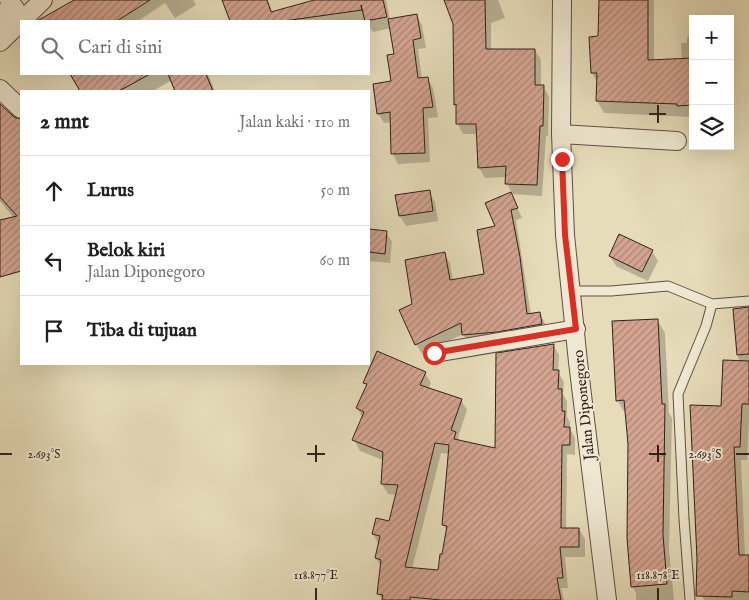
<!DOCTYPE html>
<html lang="id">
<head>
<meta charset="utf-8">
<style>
	:root { --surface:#fff; --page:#f6f6f6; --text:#202124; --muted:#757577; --line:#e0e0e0 }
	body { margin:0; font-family:"IM FELL English",serif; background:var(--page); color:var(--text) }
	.controls { position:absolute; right:15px; top:15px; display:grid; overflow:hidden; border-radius:0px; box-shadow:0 5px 20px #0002 }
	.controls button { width:45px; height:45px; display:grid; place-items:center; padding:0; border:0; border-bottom:1px solid var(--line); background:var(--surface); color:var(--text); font:25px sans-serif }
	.stop { position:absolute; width:15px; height:15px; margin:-11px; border:4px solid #d93025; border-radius:50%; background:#fff }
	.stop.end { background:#d93025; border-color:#fff; box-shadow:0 1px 5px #0008 }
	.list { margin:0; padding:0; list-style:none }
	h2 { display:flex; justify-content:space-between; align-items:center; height:65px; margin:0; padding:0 20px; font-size:21px }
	h2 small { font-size:16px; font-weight:400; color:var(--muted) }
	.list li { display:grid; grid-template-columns:32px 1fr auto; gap:15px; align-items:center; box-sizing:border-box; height:70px; padding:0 20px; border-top:1px solid var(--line) }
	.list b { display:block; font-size:19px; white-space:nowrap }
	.list p { margin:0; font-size:16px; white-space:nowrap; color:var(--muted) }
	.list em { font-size:16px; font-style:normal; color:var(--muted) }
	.icon { flex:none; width:28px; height:28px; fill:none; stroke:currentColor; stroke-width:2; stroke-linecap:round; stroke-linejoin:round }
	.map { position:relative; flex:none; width:749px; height:600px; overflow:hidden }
	.search { position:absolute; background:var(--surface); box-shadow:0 5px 20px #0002; left:20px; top:20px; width:350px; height:55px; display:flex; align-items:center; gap:12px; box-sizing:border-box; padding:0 18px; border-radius:0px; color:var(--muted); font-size:19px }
	.panel { position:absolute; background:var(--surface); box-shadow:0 5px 20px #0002; left:20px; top:90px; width:350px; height:275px; border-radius:0px }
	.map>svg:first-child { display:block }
	.shadow { fill:#0003; fill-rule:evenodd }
	.building { fill:url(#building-hatch); stroke:#30201a; fill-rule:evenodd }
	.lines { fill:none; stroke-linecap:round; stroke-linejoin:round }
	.service-casing { stroke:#5e4f42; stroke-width:11 }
	.minor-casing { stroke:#5e4f42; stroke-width:20 }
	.service { stroke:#efe8d2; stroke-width:9 }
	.minor { stroke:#efe8d2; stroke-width:18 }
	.route { stroke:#d93025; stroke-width:6 }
	.ticks { fill:none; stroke:#30201a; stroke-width:2 }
	.labels { text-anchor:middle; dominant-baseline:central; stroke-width:4; stroke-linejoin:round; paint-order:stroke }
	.street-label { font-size:15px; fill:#30201a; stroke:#efe8d2 }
	.ticks-label { font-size:12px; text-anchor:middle; fill:#30201a; stroke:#efe8d2; stroke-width:4; stroke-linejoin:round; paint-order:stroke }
</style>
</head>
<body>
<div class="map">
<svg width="749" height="600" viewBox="0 0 749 600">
	<defs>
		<pattern id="building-hatch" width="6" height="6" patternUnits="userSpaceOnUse" patternTransform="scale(1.25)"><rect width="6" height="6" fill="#d4a490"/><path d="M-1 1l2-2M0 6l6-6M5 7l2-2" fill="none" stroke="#ac8575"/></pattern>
	</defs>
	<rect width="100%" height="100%" fill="#e6dcba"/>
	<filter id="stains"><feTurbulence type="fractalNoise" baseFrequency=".004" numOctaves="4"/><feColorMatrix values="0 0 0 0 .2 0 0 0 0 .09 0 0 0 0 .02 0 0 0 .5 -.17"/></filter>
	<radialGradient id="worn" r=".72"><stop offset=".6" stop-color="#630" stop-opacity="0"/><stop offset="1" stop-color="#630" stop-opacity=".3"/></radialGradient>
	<path class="shadow" d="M 77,0 L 193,0 L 196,5 L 175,18 L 165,3 L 138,21 L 55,21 L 51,15 Z
		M 224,0 L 268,0 L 273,13 L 314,1 L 314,0 L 386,0 L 390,20 L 416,15 L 422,25 L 426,48 L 418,49 L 422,79 L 427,78 L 433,88 L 438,117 L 428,118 L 430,162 L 398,164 L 393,154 L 392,122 L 384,123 L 378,113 L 392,83 L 396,55 L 391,28 L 373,32 L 369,26 L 369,21 L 232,21 Z
		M 448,0 L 498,0 L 505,18 L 491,23 L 491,50 L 535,50 L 541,60 L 541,86 L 543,86 L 549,97 L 548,136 L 546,136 L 542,196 L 511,194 L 512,193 L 507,183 L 507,177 L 485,178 L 479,167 L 478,134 L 463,134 L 457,123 L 454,24 Z
		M 601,0 L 654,0 L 654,61 L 682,60 L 681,43 L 687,43 L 687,37 L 693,37 L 693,117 L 604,113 L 597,101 L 598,83 L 592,73 L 599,38 Z
		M 91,74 L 208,74 L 215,91 L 176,91 L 172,80 L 153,91 L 81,91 L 75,80 Z
		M 730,90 L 732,93 L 733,116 L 730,116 Z
		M 0,106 L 13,118 L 21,120 L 21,257 L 0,261 L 0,221 L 14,218 L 0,201 Z
		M 429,192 L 435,202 L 438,221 L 406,226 L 400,216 L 397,196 Z
		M 511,194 L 522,218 L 516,220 L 531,315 L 540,314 L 545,323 L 546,334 L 469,344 L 463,334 L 422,354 L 416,344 L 414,305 L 444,254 L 450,263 L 453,281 L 486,275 L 497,227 Z
		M 369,230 L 386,232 L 392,242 L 390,263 L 369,261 Z
		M 652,251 L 658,261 L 648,281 L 616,266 L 610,256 Z
		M 749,308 L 749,417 L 747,460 L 741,460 L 745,556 L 749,557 L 749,600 L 704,600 L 697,587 L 739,362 L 734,310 Z
		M 657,320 L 665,333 L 669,413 L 672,418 L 669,549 L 674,600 L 636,600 L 636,593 L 632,586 L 629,444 L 627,413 L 625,413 L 617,400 Z
		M 553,345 L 559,355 L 558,372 L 564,382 L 563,394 L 567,401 L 567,417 L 570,422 L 570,429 L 575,438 L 575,455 L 567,454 L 566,529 L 579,529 L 585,539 L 585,557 L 565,557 L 568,588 L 561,588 L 564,600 L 382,600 L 379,594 L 381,567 L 376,558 L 379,545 L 373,534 L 390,523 L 397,495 L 388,494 L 382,484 L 383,460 L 360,451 L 354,440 L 363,418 L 357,408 L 367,387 L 365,383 L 425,373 L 431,383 L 428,389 L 461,400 L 467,410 L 458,437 L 460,441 L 496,449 ZM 441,453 L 449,454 L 443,524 L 447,531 L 439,572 L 412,569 Z"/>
	<path class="building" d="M 74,0 L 150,0 L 117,21 L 37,21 Z
		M 222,0 L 267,0 L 271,12 L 314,0 L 383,0 L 387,17 L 365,21 L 361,5 L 362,10 L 284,21 L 230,21 Z
		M 444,0 L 485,0 L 486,49 L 535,49 L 535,85 L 544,85 L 543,126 L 540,126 L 537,185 L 505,184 L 506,166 L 478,168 L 476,124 L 456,124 L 456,104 L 454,105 L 453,24 Z
		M 599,0 L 648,0 L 648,60 L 693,58 L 693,105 L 677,106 L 677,104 L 596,101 L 597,73 L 591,73 L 589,37 L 598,36 Z
		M 417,14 L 421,38 L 413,40 L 418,78 L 428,77 L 433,107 L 423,108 L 425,153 L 391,154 L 390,112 L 377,114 L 373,84 L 391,81 L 387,55 L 394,54 L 388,19 Z
		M 70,74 L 150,74 L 119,91 L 80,91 Z
		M 168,74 L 206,74 L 213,91 L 175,91 Z
		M 0,104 L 14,117 L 21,119 L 21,271 L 0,277 L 0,220 L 17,216 L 0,197 Z
		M 430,190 L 433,211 L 399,216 L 395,195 Z
		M 511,192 L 518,208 L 511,210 L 520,257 L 527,314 L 540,312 L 542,324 L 497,332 L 462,335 L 461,323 L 415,345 L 399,310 L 412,304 L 405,260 L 445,252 L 450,280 L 484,274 L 477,230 L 495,226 L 485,203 Z
		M 369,229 L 387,231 L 385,254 L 369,252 Z
		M 619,234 L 653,250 L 642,272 L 609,256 Z
		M 749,307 L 749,354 L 737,355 L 733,309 Z
		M 658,319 L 662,404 L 665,404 L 663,535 L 667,584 L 631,587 L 627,538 L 628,444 L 624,400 L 616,401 L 612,321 Z
		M 554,344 L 553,370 L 559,370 L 558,389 L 562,389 L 562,411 L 565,411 L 564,427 L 570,427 L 570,445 L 562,445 L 561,528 L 579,528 L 579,547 L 560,547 L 563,578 L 557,578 L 561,600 L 441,600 L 410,597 L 410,600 L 382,600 L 383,595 L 377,594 L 381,560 L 375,558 L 380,536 L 372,534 L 376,518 L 389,521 L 398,485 L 381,484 L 383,452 L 352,440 L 364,412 L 356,408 L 367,384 L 363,383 L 377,351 L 426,372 L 420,385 L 462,399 L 451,430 L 456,432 L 454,439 L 495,448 L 496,353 ZM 435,443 L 449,445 L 442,525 L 447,526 L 442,554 L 440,554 L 438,570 L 405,567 Z
		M 723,360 L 749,361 L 749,404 L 742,404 L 740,447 L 734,447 L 739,555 L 749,555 L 749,592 L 732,591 L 732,597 L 696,596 L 697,559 L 690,405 L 721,406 Z"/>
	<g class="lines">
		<g class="service-casing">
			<path id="service" d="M 572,291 L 611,291 L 668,286 L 712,304 L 749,301
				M 690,600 L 684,519 L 678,394 L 706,326 L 712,304"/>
		</g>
		<g class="minor-casing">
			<path id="minor" d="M 9,0 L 22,19
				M 562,0 L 561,134 L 565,235 L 578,362 L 607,600
				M 0,13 L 10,30
				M 0,42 L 43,0
				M 0,89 L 21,109
				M 561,134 L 677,141
				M 435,353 L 576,329"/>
		</g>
		<use href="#service" class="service"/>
		<use href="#minor" class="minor"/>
	</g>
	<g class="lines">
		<path class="route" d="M 434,353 L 576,329 L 565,235 L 562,159"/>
	</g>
	<path class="ticks" d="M 658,105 L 658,123M 649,114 L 666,114M 316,445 L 316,462M 658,445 L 658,462M 0,454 L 12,454M 307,454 L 325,454M 649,454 L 666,454M 736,454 L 749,454M 316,588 L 316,600M 658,588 L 658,600"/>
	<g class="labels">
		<g class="street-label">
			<text transform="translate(584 405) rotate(-96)">Jalan Diponegoro</text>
		</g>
	</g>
	<g class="ticks-label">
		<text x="44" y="458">2.693°S</text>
		<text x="705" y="458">2.693°S</text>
		<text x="316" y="579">118.877°E</text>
		<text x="658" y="579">118.878°E</text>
	</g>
	<rect width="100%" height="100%" filter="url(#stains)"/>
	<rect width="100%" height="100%" fill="url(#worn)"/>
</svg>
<div class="controls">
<button>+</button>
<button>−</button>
<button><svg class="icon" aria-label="layers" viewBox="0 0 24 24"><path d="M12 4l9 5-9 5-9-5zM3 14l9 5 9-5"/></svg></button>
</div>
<div class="stop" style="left:434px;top:353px"></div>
<div class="stop end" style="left:562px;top:159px"></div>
<div class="search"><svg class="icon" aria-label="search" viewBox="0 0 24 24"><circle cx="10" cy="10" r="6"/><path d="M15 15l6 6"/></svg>Cari di sini</div>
<section class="panel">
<h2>2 mnt<small>Jalan kaki · 110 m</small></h2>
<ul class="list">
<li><svg class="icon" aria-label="ahead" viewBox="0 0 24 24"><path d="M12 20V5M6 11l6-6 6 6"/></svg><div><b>Lurus</b></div><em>50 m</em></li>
<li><svg class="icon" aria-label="left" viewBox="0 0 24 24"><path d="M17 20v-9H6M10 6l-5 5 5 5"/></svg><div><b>Belok kiri</b><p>Jalan Diponegoro</p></div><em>60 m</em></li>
<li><svg class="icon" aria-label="arrive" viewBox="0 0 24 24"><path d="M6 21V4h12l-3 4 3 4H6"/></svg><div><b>Tiba di tujuan</b></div></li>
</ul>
</section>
</div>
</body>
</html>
